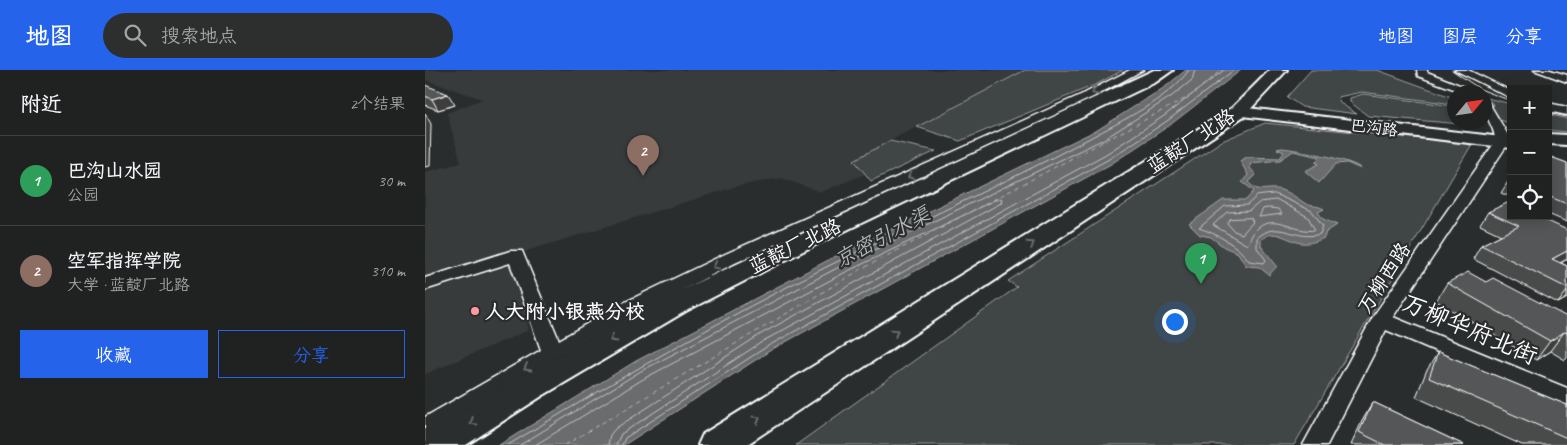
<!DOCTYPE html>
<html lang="zh">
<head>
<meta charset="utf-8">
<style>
	:root { --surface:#202222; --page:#2d2f2f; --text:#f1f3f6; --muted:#a2a4a5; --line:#3d3f40; --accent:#2563eb }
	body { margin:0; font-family:Caveat,"LXGW WenKai TC",sans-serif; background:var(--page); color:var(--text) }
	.controls { position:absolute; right:15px; top:15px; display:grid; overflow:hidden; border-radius:0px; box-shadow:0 2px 12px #0003 }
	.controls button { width:45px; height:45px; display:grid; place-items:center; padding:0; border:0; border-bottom:1px solid var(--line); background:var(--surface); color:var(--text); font:25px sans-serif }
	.compass { position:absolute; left:1022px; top:15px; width:45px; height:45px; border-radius:50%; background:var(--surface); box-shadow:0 2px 12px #0003; rotate:61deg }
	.you { position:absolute; left:749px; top:251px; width:18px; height:18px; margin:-12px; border:4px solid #fff; border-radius:50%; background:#1a73e8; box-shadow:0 0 0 8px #1a73e833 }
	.badge { display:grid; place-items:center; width:32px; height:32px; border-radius:50%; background:var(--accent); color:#fff; font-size:16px; font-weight:700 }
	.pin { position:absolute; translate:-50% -41px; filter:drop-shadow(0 1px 2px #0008) }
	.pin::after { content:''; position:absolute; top:26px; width:18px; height:15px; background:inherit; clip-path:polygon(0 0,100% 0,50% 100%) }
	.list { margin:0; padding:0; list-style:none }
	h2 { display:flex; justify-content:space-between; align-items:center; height:65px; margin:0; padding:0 20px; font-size:21px }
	h2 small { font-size:16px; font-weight:400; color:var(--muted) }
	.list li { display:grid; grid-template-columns:32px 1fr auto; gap:15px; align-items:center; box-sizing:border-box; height:90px; padding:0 20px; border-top:1px solid var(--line) }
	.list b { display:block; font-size:19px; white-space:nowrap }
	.list p { margin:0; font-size:16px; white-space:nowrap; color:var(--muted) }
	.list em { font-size:16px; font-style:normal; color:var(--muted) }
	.actions { display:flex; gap:10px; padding:15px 20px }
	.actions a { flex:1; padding:11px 0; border:1px solid var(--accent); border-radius:0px; text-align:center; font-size:18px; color:var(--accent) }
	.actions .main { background:var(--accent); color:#fff }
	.icon { flex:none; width:28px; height:28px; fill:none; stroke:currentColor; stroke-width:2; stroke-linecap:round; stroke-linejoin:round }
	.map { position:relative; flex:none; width:1142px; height:375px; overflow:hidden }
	header { display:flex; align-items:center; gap:30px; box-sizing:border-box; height:70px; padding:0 25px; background:var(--accent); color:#fff }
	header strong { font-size:24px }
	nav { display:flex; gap:28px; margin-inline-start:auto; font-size:18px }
	.search { width:350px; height:45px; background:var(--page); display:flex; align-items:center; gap:12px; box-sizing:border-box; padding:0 18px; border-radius:28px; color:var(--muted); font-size:19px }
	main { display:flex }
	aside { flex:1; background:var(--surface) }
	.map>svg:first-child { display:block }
	.built { fill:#373a3b }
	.green { fill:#414445; stroke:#a0a2a2 }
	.water { fill:#6a6c6d; stroke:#a6a7a7 }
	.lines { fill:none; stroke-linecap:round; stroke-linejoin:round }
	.shore { stroke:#c3c4c5; stroke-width:1 }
	.ferry { stroke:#b4b6b6; stroke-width:1; stroke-dasharray:4.5 4; stroke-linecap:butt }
	.minor-casing { stroke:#fff; stroke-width:3 }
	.major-casing { stroke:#fff; stroke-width:4 }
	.highway-casing { stroke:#fff; stroke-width:4 }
	.minor { fill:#2a2d2e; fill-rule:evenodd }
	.major { fill:#2a2d2e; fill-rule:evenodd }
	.highway { fill:#2a2d2e; fill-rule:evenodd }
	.tram { stroke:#fff; stroke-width:1 }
	.wall { fill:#494b4c; stroke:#fff }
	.shaded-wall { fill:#3c3d3e; stroke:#fff }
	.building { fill:#555758; stroke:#fff }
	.oneway { stroke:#6a6c6d }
	.poi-dot { fill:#ff9aa2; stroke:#2a2d2e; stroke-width:2 }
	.labels { text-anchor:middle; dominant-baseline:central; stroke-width:4.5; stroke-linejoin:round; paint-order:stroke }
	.far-street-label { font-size:16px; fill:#fff; stroke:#2a2d2e }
	.street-label { font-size:20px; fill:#fff; stroke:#2a2d2e }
	.poi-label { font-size:20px; font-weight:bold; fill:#fff; stroke:#2a2d2e; text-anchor:start }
	.water-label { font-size:21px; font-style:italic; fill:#b4b6b6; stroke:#2a2d2e }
	.near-street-label { font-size:24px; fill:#fff; stroke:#2a2d2e }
</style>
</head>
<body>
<header>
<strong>地图</strong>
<div class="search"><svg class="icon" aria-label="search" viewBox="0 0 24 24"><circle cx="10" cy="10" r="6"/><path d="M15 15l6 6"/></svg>搜索地点</div>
<nav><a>地图</a><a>图层</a><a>分享</a></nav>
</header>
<main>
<aside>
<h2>附近<small>2个结果</small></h2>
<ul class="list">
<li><span class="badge" style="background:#2e9e5b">1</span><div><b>巴沟山水园</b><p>公园</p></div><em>30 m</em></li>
<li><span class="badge" style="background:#8d6e63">2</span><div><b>空军指挥学院</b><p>大学 · 蓝靛厂北路</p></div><em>310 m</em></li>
</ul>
<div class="actions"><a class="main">收藏</a><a>分享</a></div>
</aside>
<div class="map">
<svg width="1142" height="375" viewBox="0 0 1142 375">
	<rect width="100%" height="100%" fill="#2a2d2e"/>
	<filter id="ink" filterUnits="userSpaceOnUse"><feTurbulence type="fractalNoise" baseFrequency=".02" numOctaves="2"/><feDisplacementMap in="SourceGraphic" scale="10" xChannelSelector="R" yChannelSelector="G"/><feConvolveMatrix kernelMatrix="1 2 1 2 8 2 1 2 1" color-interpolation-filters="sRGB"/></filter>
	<g filter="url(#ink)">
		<path class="built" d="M 0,0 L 600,0 L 430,89 L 440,104 L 396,122 L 356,108 L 313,116 L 0,212 L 0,102 L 36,93 L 22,43 L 57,29 L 0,10 Z
			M 87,194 L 104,260 L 0,304 L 0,222 Z"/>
		<path class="green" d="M 600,0 L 698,0 L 672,14 L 535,71 L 492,57 Z
			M 886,0 L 952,0 L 1029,28 L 1029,34 L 937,22 L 913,27 L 915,33 L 932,44 L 877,37 L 862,27 Z
			M 938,24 L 1029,36 L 1030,52 L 1054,53 L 1048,55 L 943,46 L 925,32 L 925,28 Z
			M 1062,28 L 1086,34 L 1086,54 L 1076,50 L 1066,39 L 1068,34 Z
			M 1123,44 L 1142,49 L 1142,62 L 1123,60 Z
			M 840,53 L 1047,74 L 869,375 L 371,375 L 592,217 L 583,211 L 797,71 Z
			M 465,71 L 511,81 L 446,111 L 429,90 Z"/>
		<path class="water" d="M 761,0 L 816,0 L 745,55 L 686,94 L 346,280 L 199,375 L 74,375 L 211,291 L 411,186 L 674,59 L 740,17 Z
			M 857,78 C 869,79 930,90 936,99 L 922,93 L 911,94 L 894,113 L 880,101 L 894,94 L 890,92 L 895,87 L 868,81 L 855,90 L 826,93 L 825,98 L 831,105 L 824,112 C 831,125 844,116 856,120 C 865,122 873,129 881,134 C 888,137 892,135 899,139 L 893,142 L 898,149 L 912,155 L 901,162 L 899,168 C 890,172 881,175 872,172 C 859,168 848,158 836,170 L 836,176 L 852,196 L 844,205 L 834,197 L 821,196 L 813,183 L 799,177 L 786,167 L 775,165 L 764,154 L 798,130 L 821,130 L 829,121 L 817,112 L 823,105 L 815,91 L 822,87 L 855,88 L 859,82 L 852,79 Z"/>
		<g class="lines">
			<path class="shore" d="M 850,124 L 887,141 L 898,156 L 895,164 C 870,172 854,148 832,168 L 832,178 L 841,190 L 839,193 L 824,191 C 813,175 792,164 774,158 L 800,136 L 822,135 L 832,126 Z
				M 853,130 L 883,147 L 890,160 C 870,164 847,141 830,161 C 826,165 825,171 822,175 L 788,155 L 802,142 L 824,141 L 835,132 Z
				M 845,138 L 853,139 L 857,144 L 834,147 L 838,139 Z
				M 826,148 L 828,152 L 817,164 L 809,161 L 802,153 L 805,149 Z
				M 83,375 C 175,320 267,266 362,217 C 462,165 566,121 665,68 C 696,51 744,29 764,0
				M 95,375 L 216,301 L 416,196 L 679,69 L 747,26 L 767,10 L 770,0
				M 110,375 L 220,308 L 419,203 L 574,128 L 577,129 L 576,133 L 336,264 L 191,358 L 185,365 L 183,375
				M 191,375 L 196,364 L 340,270 L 681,84 L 739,46 L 799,0
				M 197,375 L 200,368 L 343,276 L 684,89 L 742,51 L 809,0"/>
			<path class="ferry" d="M 140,375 L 435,200 L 767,25 L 796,0"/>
			<g class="minor-casing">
				<path id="minor" d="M 705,0 L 718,0 L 668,27 L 310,193 L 210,244 L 8,366 L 0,369 L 0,347 L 116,280 L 85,193 L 0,220 L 0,208 L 85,181 L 97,181 L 134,270 L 196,234 L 298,185 L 660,23 Z
					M 992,0 L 1002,0 L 1002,2 L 1052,22 L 1037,22 L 993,6 Z
					M 1030,0 L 1043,0 L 1086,21 L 1086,28 Z
					M 1109,0 L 1125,0 L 1142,5 L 1142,12 Z
					M 1060,31 L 1064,33 L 1083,65 L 1084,72 L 968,247 L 1142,318 L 1142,337 L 961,260 L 902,375 L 878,375 L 949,245 L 1070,72 C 1071,56 1058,49 1060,31 Z
					M 1123,33 L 1142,37 L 1142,45 L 1123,41 Z"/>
			</g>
			<g class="major-casing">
				<path id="major" d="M 813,37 L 1086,68 L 1086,78 L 808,45 L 805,42 Z
					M 1123,64 L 1142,65 L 1142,75 L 1123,74 Z"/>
			</g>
			<g class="highway-casing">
				<path id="highway" d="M 729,0 L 748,0 L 731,12 L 380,180 L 261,241 L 117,326 L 41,375 L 0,375 L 0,363 L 93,308 L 241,227 Z
					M 845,0 L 862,0 L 819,46 L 321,375 L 273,375 L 278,364 L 807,38 Z"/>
			</g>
			<use href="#minor" class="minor"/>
			<use href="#major" class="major"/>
			<use href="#highway" class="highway"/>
			<path class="tram" d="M 1027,0 L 1055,19 L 1086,31
				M 1123,43 L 1142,47"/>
		</g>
		<path class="wall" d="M 0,15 L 30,35 L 13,40 L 0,35 Z
			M 1123,86 L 1142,93 L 1142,152 L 1123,144 Z
			M 1086,109 L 1086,127 L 1076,123 L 1084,110 Z
			M 1063,142 L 1142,160 L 1142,189 L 1136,193 L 1142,196 L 1142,228 L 1133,233 L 1048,189 L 1056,175 L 1076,165 L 1055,155 Z
			M 1061,212 L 1142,247 L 1142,288 L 1140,290 L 1125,281 L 1111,290 L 1011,231 L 1022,213 Z
			M 1013,282 L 1142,335 L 1142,375 L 1097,375 L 991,327 L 1001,302 Z
			M 948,332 L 1039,375 L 926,375 L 937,351 Z"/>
		<path class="shaded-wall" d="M 23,24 L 30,35 L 13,40 L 7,29 Z
			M 0,43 L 6,54 L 5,96 L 0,97 Z
			M 1142,181 L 1142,189 L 1117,203 L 1127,189 Z
			M 1142,221 L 1142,228 L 1133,233 Z
			M 1139,262 L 1125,281 L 1111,290 L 1125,271 Z"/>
		<path class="building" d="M 0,15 L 23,24 L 7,29 L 0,26 Z
			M 1123,86 L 1142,93 L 1142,134 L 1123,126 Z
			M 1082,133 L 1086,135 L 1086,146 L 1112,146 L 1142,160 L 1142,181 L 1127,189 L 1142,196 L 1142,218 L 1056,175 L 1094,156 L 1063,142 Z
			M 1043,202 L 1061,212 L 1068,208 L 1142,247 L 1142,263 L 1139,262 L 1125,271 L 1022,213 Z
			M 1013,282 L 1142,335 L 1142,368 L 1004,308 Z
			M 948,332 L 1039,375 L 960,375 L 934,362 Z"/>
		<defs><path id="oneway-chevron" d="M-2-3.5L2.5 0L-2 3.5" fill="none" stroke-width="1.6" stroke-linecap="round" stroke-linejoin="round" transform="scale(1.25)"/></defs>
		<g class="oneway">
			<use href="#oneway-chevron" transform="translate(670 22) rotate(154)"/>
			<use href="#oneway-chevron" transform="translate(486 106) rotate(155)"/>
			<use href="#oneway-chevron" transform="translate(606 174) rotate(-33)"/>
			<use href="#oneway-chevron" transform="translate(291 196) rotate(154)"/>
			<use href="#oneway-chevron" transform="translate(470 262) rotate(-33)"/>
			<use href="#oneway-chevron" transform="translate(188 269) rotate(150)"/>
			<use href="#oneway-chevron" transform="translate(102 298) rotate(150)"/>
			<use href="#oneway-chevron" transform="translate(332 349) rotate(-32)"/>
			<use href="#oneway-chevron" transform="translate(48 352) rotate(148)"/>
		</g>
	</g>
	<circle class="poi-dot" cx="50" cy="241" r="5"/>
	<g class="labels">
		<g class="far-street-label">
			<text transform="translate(949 58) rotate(7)">巴沟路</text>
		</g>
		<g class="street-label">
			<text transform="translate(766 71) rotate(-33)">蓝靛厂北路</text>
			<text transform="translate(370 176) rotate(-26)">蓝靛厂北路</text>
			<text transform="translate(959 208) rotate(-57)">万柳西路</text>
		</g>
		<g class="poi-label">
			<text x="60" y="241">人大附小银燕分校</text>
		</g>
		<g class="water-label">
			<text transform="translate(457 167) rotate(-28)">京密引水渠</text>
		</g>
		<g class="near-street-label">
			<text transform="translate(1045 259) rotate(23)">万柳华府北街</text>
		</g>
	</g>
</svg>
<div class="controls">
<button>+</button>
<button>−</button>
<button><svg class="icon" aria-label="locate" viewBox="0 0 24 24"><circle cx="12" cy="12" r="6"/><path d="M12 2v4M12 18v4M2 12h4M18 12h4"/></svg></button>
</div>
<svg class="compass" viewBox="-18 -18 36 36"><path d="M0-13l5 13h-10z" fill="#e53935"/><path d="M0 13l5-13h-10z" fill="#a2a4a5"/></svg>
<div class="you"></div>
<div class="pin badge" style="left:776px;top:214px;background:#2e9e5b">1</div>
<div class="pin badge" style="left:218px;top:106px;background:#8d6e63">2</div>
</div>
</main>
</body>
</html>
